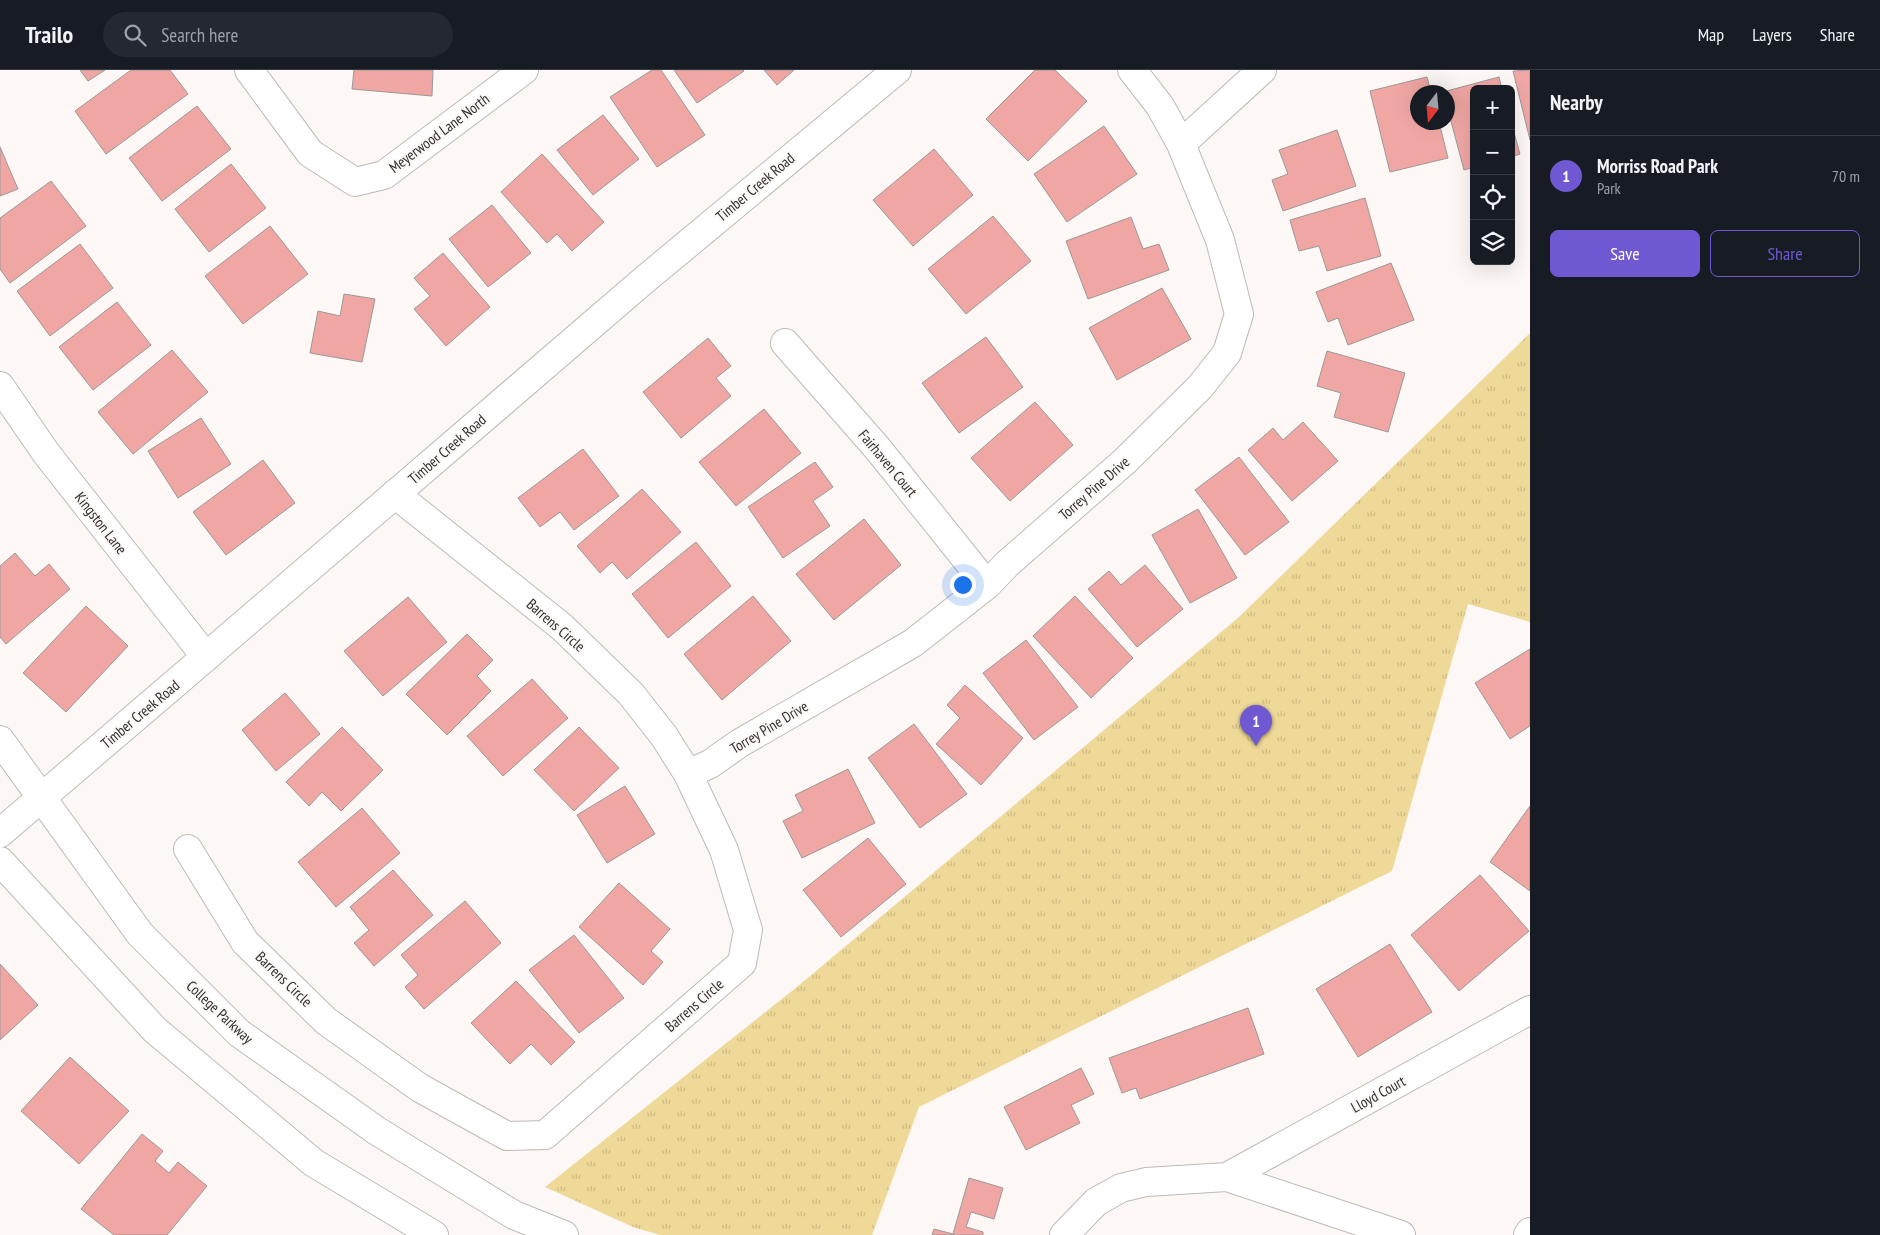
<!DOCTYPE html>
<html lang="en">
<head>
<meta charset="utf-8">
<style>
	:root { --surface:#171b24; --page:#242831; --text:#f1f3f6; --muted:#9ea1a6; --line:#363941; --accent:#6f58d2 }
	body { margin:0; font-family:"PT Sans Narrow",sans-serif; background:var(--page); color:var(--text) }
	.controls { position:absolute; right:15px; top:15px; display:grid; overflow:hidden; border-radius:8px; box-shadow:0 5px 20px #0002 }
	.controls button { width:45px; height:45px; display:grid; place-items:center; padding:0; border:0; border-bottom:1px solid var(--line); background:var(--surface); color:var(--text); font:25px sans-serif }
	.compass { position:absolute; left:1410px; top:15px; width:45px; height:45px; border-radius:50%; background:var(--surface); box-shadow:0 5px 20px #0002; rotate:196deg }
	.you { position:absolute; left:962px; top:514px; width:18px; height:18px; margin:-12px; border:4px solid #fff; border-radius:50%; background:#1a73e8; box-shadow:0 0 0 8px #1a73e833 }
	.badge { display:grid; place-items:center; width:32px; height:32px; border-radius:50%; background:var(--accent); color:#fff; font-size:16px; font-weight:700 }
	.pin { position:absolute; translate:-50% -41px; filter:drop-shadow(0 1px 2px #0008) }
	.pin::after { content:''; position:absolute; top:26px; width:18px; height:15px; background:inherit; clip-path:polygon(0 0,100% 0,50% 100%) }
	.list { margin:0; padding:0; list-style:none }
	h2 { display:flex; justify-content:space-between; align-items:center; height:65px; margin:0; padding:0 20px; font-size:21px }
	h2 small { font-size:16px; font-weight:400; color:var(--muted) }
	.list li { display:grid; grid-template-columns:32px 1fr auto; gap:15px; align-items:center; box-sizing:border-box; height:80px; padding:0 20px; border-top:1px solid var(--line) }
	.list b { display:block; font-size:19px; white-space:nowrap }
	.list p { margin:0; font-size:16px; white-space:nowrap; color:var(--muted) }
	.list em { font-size:16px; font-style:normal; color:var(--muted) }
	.actions { display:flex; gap:10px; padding:15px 20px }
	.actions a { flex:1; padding:11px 0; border:1px solid var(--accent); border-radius:8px; text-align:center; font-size:18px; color:var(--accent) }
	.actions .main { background:var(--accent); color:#fff }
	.icon { flex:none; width:28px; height:28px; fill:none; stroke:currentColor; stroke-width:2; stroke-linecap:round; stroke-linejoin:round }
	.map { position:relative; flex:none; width:1530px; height:1165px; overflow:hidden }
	header { display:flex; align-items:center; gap:30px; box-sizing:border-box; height:70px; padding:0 25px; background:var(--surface); border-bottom:1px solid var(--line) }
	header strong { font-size:24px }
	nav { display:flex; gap:28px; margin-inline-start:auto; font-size:18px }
	.search { width:350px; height:45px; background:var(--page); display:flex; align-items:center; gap:12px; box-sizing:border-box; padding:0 18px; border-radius:28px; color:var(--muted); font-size:19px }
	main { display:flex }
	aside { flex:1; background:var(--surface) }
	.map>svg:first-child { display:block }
	.grass { fill:url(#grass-tufts) }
	.building { fill:#f0a7a4; stroke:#9c9797 }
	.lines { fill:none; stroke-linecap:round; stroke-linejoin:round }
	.minor-casing { stroke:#bebab8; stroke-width:30 }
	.tertiary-casing { stroke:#bebab8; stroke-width:30 }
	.secondary-casing { stroke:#bebab8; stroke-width:30 }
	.minor { stroke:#fff; stroke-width:28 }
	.tertiary { stroke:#fff; stroke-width:28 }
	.secondary { stroke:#fff; stroke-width:28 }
	.labels { text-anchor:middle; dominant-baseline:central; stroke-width:4; stroke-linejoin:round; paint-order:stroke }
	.street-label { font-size:15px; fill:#302e2e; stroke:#fdf8f6 }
</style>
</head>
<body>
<header>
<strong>Trailo</strong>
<div class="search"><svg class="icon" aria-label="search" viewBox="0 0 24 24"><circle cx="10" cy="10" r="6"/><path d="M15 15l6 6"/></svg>Search here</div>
<nav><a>Map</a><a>Layers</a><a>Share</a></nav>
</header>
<main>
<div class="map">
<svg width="1530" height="1165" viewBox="0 0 1530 1165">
	<defs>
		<pattern id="grass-tufts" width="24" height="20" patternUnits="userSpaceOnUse" patternTransform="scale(1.25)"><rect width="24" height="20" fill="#efd998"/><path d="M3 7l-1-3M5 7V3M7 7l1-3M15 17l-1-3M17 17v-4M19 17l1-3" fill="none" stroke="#cdbb83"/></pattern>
	</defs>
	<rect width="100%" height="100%" fill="#fdf8f6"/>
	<path class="grass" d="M 1530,263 L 1530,552 L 1468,534 L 1392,801 L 919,1037 L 872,1165 L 660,1165 L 633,1157 L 545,1117 L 792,921 L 1239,547 Z"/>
	<path class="building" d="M 80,0 L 105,0 L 88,11 Z
		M 131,0 L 170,0 L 188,24 L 106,84 L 75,41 Z
		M 354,0 L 433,0 L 432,26 L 352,19 Z
		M 652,0 L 661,0 L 705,65 L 657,97 L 610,27 Z
		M 674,0 L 743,0 L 744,1 L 697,33 Z
		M 764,0 L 794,0 L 777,15 Z
		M 1035,0 L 1055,0 L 1087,31 L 1028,91 L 986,49 Z
		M 1530,0 L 1530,70 L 1513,1 Z
		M 1427,7 L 1431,22 L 1418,22 L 1418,52 L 1439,52 L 1448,88 L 1390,102 L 1370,21 Z
		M 1499,7 L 1502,19 L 1474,19 L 1474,97 L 1464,100 L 1448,40 L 1448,22 L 1443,22 Z
		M 197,36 L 231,79 L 162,131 L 129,88 Z
		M 603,45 L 639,89 L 593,125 L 557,80 Z
		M 1511,52 L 1520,84 L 1511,87 Z
		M 1104,56 L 1137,104 L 1067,152 L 1034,104 Z
		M 1337,60 L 1356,116 L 1283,141 L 1272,110 L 1288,104 L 1279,80 Z
		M 0,77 L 18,119 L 0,126 Z
		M 934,79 L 973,125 L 913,176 L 873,130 Z
		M 542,84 L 604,152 L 572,181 L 557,164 L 547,173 L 501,122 Z
		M 231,94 L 266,138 L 209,182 L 175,139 Z
		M 51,111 L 86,156 L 10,213 L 0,199 L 0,148 Z
		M 1365,128 L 1381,186 L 1327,201 L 1319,176 L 1299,181 L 1290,150 Z
		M 492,135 L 531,183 L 488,217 L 449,169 Z
		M 993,146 L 1031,191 L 966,244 L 928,199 Z
		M 1131,147 L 1143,179 L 1159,174 L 1169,200 L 1088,229 L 1066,171 Z
		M 270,156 L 308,204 L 243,254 L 205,206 Z
		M 80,174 L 113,218 L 50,266 L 17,221 Z
		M 443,183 L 490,237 L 446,276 L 414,239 L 430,226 L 414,208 Z
		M 1391,193 L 1414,250 L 1348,275 L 1338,248 L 1328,252 L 1316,222 Z
		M 1162,218 L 1191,269 L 1117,310 L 1089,258 Z
		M 344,224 L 375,229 L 362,292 L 310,283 L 318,241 L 340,246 Z
		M 117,232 L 151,275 L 93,320 L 59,277 Z
		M 986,267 L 1023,317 L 959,363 L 922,313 Z
		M 708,268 L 731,296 L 716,308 L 731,326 L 681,368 L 643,322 Z
		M 172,280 L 208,322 L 133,384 L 98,342 Z
		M 1327,281 L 1405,303 L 1388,362 L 1334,347 L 1341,323 L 1317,316 Z
		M 1035,332 L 1073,375 L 1010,431 L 971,388 Z
		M 764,339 L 801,383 L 736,436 L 699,392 Z
		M 201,348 L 231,394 L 178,428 L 148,381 Z
		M 1303,352 L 1338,391 L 1292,431 L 1248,380 L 1273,358 L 1283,370 Z
		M 583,379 L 619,426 L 574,460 L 560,442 L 540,457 L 518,428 Z
		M 1239,387 L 1289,452 L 1245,485 L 1195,420 Z
		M 263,390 L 295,433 L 226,485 L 193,442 Z
		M 815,392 L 833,417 L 813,431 L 830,456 L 783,488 L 748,437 Z
		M 642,419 L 681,462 L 627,509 L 612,492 L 600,503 L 577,476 Z
		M 1198,439 L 1237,508 L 1190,533 L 1152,465 Z
		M 864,449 L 901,495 L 834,550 L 796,504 Z
		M 696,472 L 731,516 L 668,568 L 632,524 Z
		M 15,483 L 35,506 L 49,494 L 70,519 L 6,574 L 0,567 L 0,496 Z
		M 1145,495 L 1183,539 L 1137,577 L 1088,519 L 1109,501 L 1121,515 Z
		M 753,526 L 791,571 L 722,630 L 684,584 Z
		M 1075,526 L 1133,588 L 1091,628 L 1033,566 Z
		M 408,527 L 447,572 L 383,626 L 344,581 Z
		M 86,536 L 128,576 L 66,642 L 23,603 Z
		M 467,564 L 493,590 L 477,606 L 491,621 L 447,665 L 406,624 Z
		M 1026,570 L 1078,637 L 1034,670 L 983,603 Z
		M 1530,579 L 1530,656 L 1510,669 L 1475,613 Z
		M 532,609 L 568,648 L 503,706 L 467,666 Z
		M 965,615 L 1023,668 L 981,715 L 936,674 L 960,648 L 947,635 Z
		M 285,623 L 320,664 L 276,701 L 242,660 Z
		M 914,654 L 967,724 L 920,758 L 868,688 Z
		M 342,657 L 383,700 L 341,741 L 322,722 L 309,736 L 286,712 Z
		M 579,657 L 619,698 L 574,741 L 534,700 Z
		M 848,699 L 875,753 L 802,788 L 783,751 L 803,741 L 795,725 Z
		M 625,716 L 655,764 L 607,793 L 577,745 Z
		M 1530,736 L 1530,821 L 1490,792 Z
		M 362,738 L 400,783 L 336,837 L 298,792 Z
		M 868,768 L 906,814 L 841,867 L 803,820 Z
		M 393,800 L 433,845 L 374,896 L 354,873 L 369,860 L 350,837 Z
		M 1480,805 L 1529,861 L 1459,921 L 1411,865 Z
		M 619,813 L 670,859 L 651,881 L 663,892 L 643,915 L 579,857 Z
		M 465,831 L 501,873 L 424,939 L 405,917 L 418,905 L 401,885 Z
		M 574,865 L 624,928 L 579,963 L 529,900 Z
		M 1390,874 L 1432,942 L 1358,987 L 1316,919 Z
		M 0,894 L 38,935 L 0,970 Z
		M 516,911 L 575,972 L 551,995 L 531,974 L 510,994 L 471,953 Z
		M 1248,938 L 1264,984 L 1140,1029 L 1136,1018 L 1122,1023 L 1109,988 Z
		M 70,987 L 129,1041 L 79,1094 L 21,1041 Z
		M 1081,998 L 1094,1024 L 1071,1035 L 1080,1053 L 1026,1080 L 1004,1037 Z
		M 142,1064 L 163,1081 L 155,1091 L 169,1103 L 178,1092 L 207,1116 L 167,1165 L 114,1165 L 81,1139 Z
		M 969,1108 L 1003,1118 L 994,1149 L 971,1142 L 966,1157 L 983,1162 L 983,1165 L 932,1165 L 934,1159 L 953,1164 Z"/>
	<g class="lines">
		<g class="minor-casing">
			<path id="minor" d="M 249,0 L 310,83 L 355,112 L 384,105 L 524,0
				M 1181,74 L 1262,0
				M 785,273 L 878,379 L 987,515
				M 0,316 L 46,383 L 206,587
				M 688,704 L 710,694 L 740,673 L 913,573 L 987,515 L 1007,494 L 1125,391 L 1200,317 L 1227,283 L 1239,244 L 1220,170 L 1181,74 L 1160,36 L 1132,0
				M 188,779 L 245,872 L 326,951 L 420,1018 L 507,1066 L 545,1065 L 742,893 L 748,860 L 724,780 L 688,704 L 664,666 L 631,624 L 562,557 L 395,424
				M 1227,1107 L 1530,940
				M 1064,1165 L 1096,1132 L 1121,1118 L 1146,1112 L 1227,1107 L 1401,1165
				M 1528,1165 L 1530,1162"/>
		</g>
		<g class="tertiary-casing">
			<path id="tertiary" d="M 0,763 L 186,604 L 643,211 L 897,0"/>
		</g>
		<g class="secondary-casing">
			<path id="secondary" d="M 0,670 L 140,864 L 239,963 L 377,1061 L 514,1145 L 564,1165
				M 0,791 L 155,960 L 314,1093 L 434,1165"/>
		</g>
		<use href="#minor" class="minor"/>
		<use href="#tertiary" class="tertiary"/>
		<use href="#secondary" class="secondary"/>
	</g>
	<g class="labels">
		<g class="street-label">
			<text transform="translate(439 63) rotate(-37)">Meyerwood Lane North</text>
			<text transform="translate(755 117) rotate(-40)">Timber Creek Road</text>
			<text transform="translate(447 379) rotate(-41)">Timber Creek Road</text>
			<text transform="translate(888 393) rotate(50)">Fairhaven Court</text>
			<text transform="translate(1094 418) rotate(-41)">Torrey Pine Drive</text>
			<text transform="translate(101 453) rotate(52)">Kingston Lane</text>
			<text transform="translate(556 555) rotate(41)">Barrens Circle</text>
			<text transform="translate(140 644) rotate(-40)">Timber Creek Road</text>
			<text transform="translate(769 657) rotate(-31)">Torrey Pine Drive</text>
			<text transform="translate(284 909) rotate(44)">Barrens Circle</text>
			<text transform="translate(694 935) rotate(-41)">Barrens Circle</text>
			<text transform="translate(220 942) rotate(43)">College Parkway</text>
			<text transform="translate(1378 1024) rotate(-29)">Lloyd Court</text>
		</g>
	</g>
</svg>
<div class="controls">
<button>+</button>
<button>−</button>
<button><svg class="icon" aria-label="locate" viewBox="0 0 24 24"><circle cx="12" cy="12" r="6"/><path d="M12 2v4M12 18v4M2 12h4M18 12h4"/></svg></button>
<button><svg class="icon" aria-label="layers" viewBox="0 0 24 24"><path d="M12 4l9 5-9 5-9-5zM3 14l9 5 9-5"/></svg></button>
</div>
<svg class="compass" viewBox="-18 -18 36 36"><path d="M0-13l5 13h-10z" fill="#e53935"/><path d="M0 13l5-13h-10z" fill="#9ea1a6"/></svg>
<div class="you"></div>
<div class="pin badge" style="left:1256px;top:676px">1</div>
</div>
<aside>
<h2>Nearby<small></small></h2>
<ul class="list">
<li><span class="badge">1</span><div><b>Morriss Road Park</b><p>Park</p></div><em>70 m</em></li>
</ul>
<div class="actions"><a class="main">Save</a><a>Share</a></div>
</aside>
</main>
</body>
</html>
